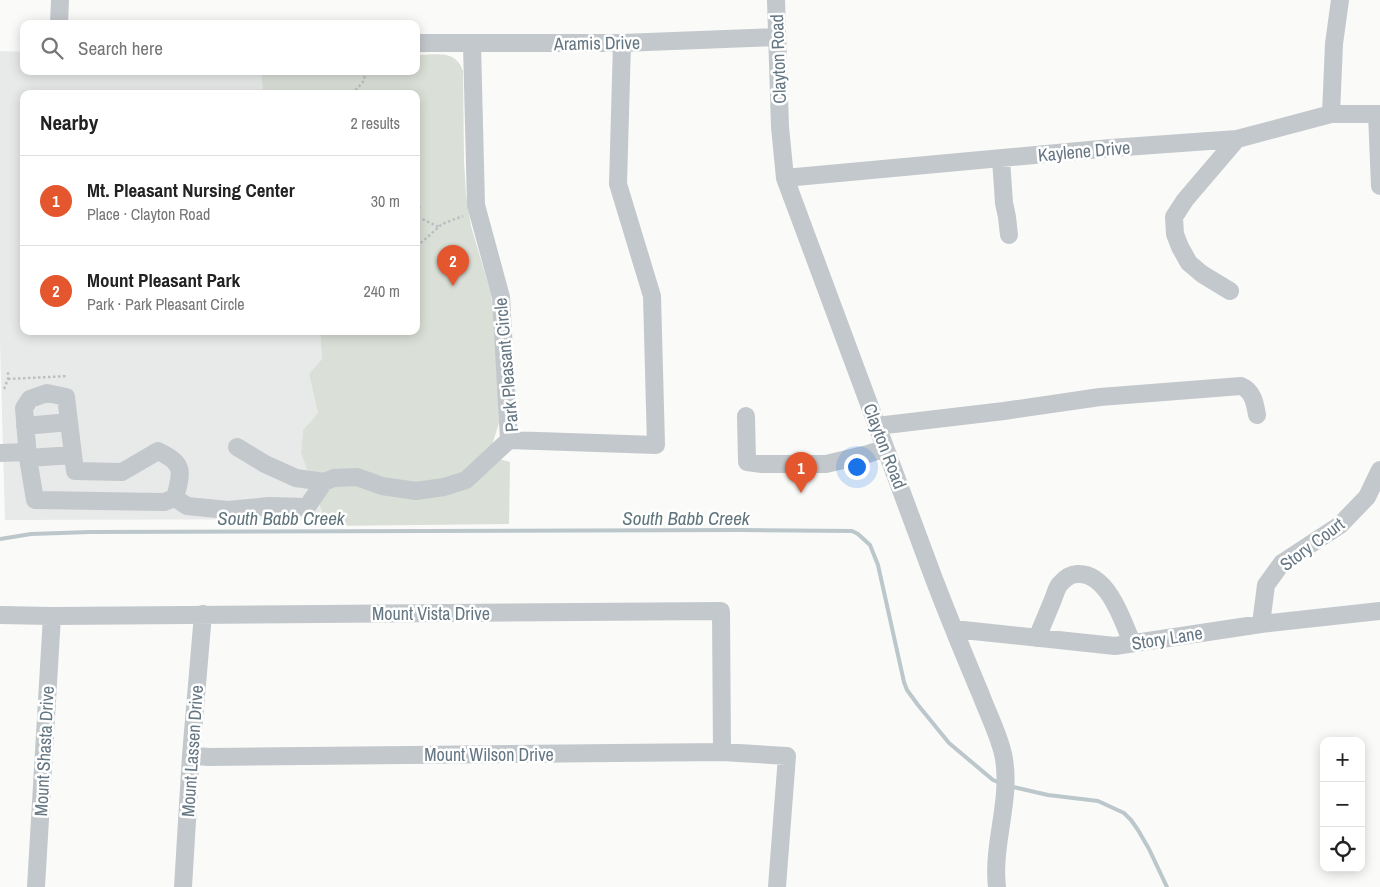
<!DOCTYPE html>
<html lang="en">
<head>
<meta charset="utf-8">
<style>
	:root { --surface:#fff; --page:#f2f2f2; --text:#222; --muted:#767676; --line:#e0e0e0; --accent:#e4572e }
	body { margin:0; font-family:"Archivo Narrow",sans-serif; background:var(--page); color:var(--text) }
	.controls { position:absolute; right:15px; bottom:15px; display:grid; overflow:hidden; border-radius:10px; box-shadow:0 2px 12px #0003 }
	.controls button { width:45px; height:45px; display:grid; place-items:center; padding:0; border:0; border-bottom:1px solid var(--line); background:var(--surface); color:var(--text); font:25px sans-serif }
	.you { position:absolute; left:856px; top:466px; width:18px; height:18px; margin:-12px; border:4px solid #fff; border-radius:50%; background:#1a73e8; box-shadow:0 0 0 8px #1a73e833 }
	.badge { display:grid; place-items:center; width:32px; height:32px; border-radius:50%; background:var(--accent); color:#fff; font-size:16px; font-weight:700 }
	.pin { position:absolute; translate:-50% -41px; filter:drop-shadow(0 1px 2px #0008) }
	.pin::after { content:''; position:absolute; top:26px; width:18px; height:15px; background:inherit; clip-path:polygon(0 0,100% 0,50% 100%) }
	.list { margin:0; padding:0; list-style:none }
	h2 { display:flex; justify-content:space-between; align-items:center; height:65px; margin:0; padding:0 20px; font-size:21px }
	h2 small { font-size:16px; font-weight:400; color:var(--muted) }
	.list li { display:grid; grid-template-columns:32px 1fr auto; gap:15px; align-items:center; box-sizing:border-box; height:90px; padding:0 20px; border-top:1px solid var(--line) }
	.list b { display:block; font-size:19px; white-space:nowrap }
	.list p { margin:0; font-size:16px; white-space:nowrap; color:var(--muted) }
	.list em { font-size:16px; font-style:normal; color:var(--muted) }
	.icon { flex:none; width:28px; height:28px; fill:none; stroke:currentColor; stroke-width:2; stroke-linecap:round; stroke-linejoin:round }
	.map { position:relative; flex:none; width:1380px; height:887px; overflow:hidden }
	.search { position:absolute; background:var(--surface); box-shadow:0 2px 12px #0003; left:20px; top:20px; width:400px; height:55px; display:flex; align-items:center; gap:12px; box-sizing:border-box; padding:0 18px; border-radius:10px; color:var(--muted); font-size:19px }
	.panel { position:absolute; background:var(--surface); box-shadow:0 2px 12px #0003; left:20px; top:90px; width:400px; height:245px; border-radius:10px }
	.map>svg:first-child { display:block }
	.built { fill:#e8e9e9 }
	.green { fill:#dadfd7 }
	.lines { fill:none; stroke-linecap:round; stroke-linejoin:round }
	.stream { stroke:#bbc7cb; stroke-width:4 }
	.path { stroke:#bbbfc2; stroke-width:2.5; stroke-dasharray:2.5 2.5; stroke-linecap:butt }
	.minor { stroke:#c3c8cc; stroke-width:18 }
	.labels { text-anchor:middle; dominant-baseline:central; stroke-width:5; stroke-linejoin:round; paint-order:stroke }
	.street-label { font-size:18px; fill:#657683; stroke:#fff }
	.water-label { font-size:19px; font-style:italic; fill:#60757c; stroke:#fff }
</style>
</head>
<body>
<div class="map">
<svg width="1380" height="887" viewBox="0 0 1380 887">
	<rect width="100%" height="100%" fill="#fafaf8"/>
	<path class="built" d="M 0,51 L 24,52 L 24,71 L 261,71 L 263,94 L 24,94 L 24,331 L 320,331 L 322,359 L 309,374 L 318,413 L 303,430 L 301,453 L 324,519 L 5,520 L 0,343 Z"/>
	<path class="green" d="M 416,55 C 435,55 456,49 463,71 L 464,162 L 466,195 L 471,226 L 491,294 L 498,343 L 499,423 L 492,445 L 499,459 L 510,462 L 509,524 L 325,526 L 324,518 L 301,453 L 303,430 L 318,413 L 309,374 L 322,359 L 320,331 L 416,331 L 416,94 L 263,94 L 261,71 L 416,71 Z"/>
	<g class="lines">
		<path class="stream" d="M 0,539 L 31,534 L 90,532 L 739,530 L 852,531 L 858,534 L 870,545 L 878,565 L 904,682 L 907,690 L 918,705 L 949,743 L 993,780 L 1000,783
			M 1009,786 L 1048,795 L 1098,801 L 1124,813 L 1131,820 L 1138,830 L 1149,849 L 1167,887"/>
		<path class="path" d="M 352,94 L 363,82 L 366,71
			M 416,196 C 420,204 421,211 416,218
			M 418,217 L 439,227
			M 416,245 L 422,242 L 442,224 L 463,216
			M 8,379 L 68,376
			M 4,389 L 8,379 L 8,371"/>
		<path class="minor" d="M 776,0 L 780,127 L 785,178 C 835,312 884,446 934,579 C 949,618 965,657 981,695 C 988,714 1001,739 1004,759 C 1011,802 992,844 997,887
			M 59,24 L 60,0
			M 416,43 L 622,43 L 777,37
			M 472,44 L 476,205 L 501,297 L 509,440 L 656,445 L 652,296 L 618,184 L 622,43
			M 1331,114 L 1334,44 L 1340,0
			M 1377,114 L 1380,186
			M 1001,159 L 1004,203 L 1007,217 L 1009,235
			M 785,178 L 1111,148 L 1237,139 L 1331,114 L 1380,114
			M 1230,291 L 1202,274 L 1189,263 L 1180,247 L 1175,234 L 1174,217 L 1185,200 L 1237,139
			M 47,393 L 66,397 L 75,471 L 122,472 L 158,451 C 185,464 182,471 175,498 L 164,502 L 35,500 L 28,458 L 24,408 L 30,399 Z
			M 746,416 L 747,462 L 762,464 L 826,464 L 868,454 L 885,448
			M 25,426 L 69,422
			M 877,426 L 1004,411 L 1100,397 L 1241,386 C 1253,391 1255,403 1257,415
			M 237,447 L 265,464 L 296,478 L 324,482 L 334,478 L 357,477 L 382,486 L 416,491 L 444,487 L 466,480 L 509,440
			M 0,453 L 27,452
			M 28,458 L 73,455
			M 175,498 L 187,506 L 228,510 L 269,506 L 307,507 L 324,482
			M 0,615 L 52,616 L 721,611 L 722,752
			M 1261,624 L 1266,585 L 1282,563 L 1340,525 L 1367,497 L 1380,470
			M 954,629 L 1115,646 L 1261,624 L 1380,611
			M 1037,638 C 1042,626 1047,614 1052,602 C 1054,597 1056,590 1059,585 C 1064,579 1071,573 1079,574 C 1108,574 1123,621 1132,643
			M 191,755 L 208,757 L 722,752 L 787,756 L 777,887
			M 36,887 L 52,616
			M 183,887 L 191,755 L 203,614"/>
	</g>
	<g class="labels">
		<g class="street-label">
			<text transform="translate(597 43) rotate(-1)">Aramis Drive</text>
			<text transform="translate(778 59) rotate(-92)">Clayton Road</text>
			<text transform="translate(1084 151) rotate(-5)">Kaylene Drive</text>
			<text transform="translate(506 365) rotate(-95)">Park Pleasant Circle</text>
			<text transform="translate(885 446) rotate(69)">Clayton Road</text>
			<text transform="translate(1312 544) rotate(-37)">Story Court</text>
			<text x="431" y="613">Mount Vista Drive</text>
			<text transform="translate(1167 638) rotate(-9)">Story Lane</text>
			<text transform="translate(44 751) rotate(-87)">Mount Shasta Drive</text>
			<text transform="translate(192 751) rotate(-86)">Mount Lassen Drive</text>
			<text x="489" y="754">Mount Wilson Drive</text>
		</g>
		<g class="water-label">
			<text x="281" y="518">South Babb Creek</text>
			<text x="686" y="518">South Babb Creek</text>
		</g>
	</g>
</svg>
<div class="controls">
<button>+</button>
<button>−</button>
<button><svg class="icon" aria-label="locate" viewBox="0 0 24 24"><circle cx="12" cy="12" r="6"/><path d="M12 2v4M12 18v4M2 12h4M18 12h4"/></svg></button>
</div>
<div class="you"></div>
<div class="pin badge" style="left:801px;top:493px">1</div>
<div class="pin badge" style="left:453px;top:286px">2</div>
<div class="search"><svg class="icon" aria-label="search" viewBox="0 0 24 24"><circle cx="10" cy="10" r="6"/><path d="M15 15l6 6"/></svg>Search here</div>
<section class="panel">
<h2>Nearby<small>2 results</small></h2>
<ul class="list">
<li><span class="badge">1</span><div><b>Mt. Pleasant Nursing Center</b><p>Place · Clayton Road</p></div><em>30 m</em></li>
<li><span class="badge">2</span><div><b>Mount Pleasant Park</b><p>Park · Park Pleasant Circle</p></div><em>240 m</em></li>
</ul>
</section>
</div>
</body>
</html>
